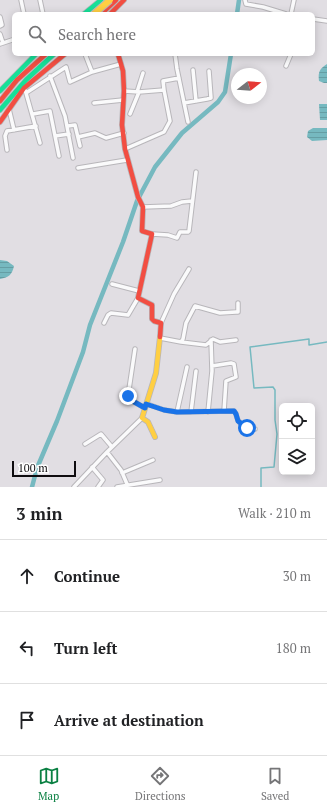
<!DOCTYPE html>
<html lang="en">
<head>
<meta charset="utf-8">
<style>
	:root { --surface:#fff; --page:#f2f2f2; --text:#202124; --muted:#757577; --line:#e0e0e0; --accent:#0b8043 }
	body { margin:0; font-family:"PT Serif",serif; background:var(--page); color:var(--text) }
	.controls { position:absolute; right:12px; bottom:12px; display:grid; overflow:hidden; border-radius:6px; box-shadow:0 2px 10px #0003 }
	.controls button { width:36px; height:36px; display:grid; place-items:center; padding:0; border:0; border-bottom:1px solid var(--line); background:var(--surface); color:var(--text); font:20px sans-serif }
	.compass { position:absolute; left:231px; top:68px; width:36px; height:36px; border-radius:50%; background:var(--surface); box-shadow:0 2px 10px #0003; rotate:73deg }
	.scale { position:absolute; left:12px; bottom:10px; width:64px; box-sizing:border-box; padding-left:4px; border:2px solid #0e0c0f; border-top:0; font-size:11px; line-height:14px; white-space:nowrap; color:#0e0c0f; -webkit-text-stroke:3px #fff; paint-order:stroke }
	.stop { position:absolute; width:12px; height:12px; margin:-9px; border:3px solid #1a73e8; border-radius:50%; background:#fff }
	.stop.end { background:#1a73e8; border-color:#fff; box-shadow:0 1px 4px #0008 }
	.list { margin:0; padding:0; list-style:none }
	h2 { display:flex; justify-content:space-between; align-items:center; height:52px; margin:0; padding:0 16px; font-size:17px }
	h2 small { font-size:13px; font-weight:400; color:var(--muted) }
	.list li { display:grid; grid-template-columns:26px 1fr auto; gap:12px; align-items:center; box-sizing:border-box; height:72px; padding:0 16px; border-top:1px solid var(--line) }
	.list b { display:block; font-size:15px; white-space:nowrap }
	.list em { font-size:13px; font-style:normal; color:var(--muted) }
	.icon { flex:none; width:22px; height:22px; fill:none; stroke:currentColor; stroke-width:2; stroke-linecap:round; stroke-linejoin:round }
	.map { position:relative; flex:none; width:327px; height:487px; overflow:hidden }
	.search { position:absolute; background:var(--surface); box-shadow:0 2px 10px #0003; left:12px; right:12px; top:12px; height:44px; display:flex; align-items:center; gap:10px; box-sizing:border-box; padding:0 14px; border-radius:6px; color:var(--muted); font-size:15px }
	.sheet { height:268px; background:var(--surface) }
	nav { display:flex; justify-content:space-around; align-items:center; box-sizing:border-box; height:56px; border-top:1px solid var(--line); background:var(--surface); font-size:11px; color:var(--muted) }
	nav a { display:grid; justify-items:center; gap:2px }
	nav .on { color:var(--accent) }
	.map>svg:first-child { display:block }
	.water { fill:url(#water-rules) }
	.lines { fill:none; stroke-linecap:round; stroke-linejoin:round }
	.stream { stroke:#76b9c0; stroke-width:1.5 }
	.canal { stroke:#76b9c0; stroke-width:4.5 }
	.street-casing { stroke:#b8b6ba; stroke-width:5.5 }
	.fast-casing { stroke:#b8b6ba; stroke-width:6 }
	.slow-casing { stroke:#b8b6ba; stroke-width:6 }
	.jam-casing { stroke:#b8b6ba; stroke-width:6 }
	.street { stroke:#fafafb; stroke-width:3.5 }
	.fast { stroke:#16e098; stroke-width:4.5 }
	.slow { stroke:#ffcf43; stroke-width:4.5 }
	.jam { stroke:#f24e42; stroke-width:4.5 }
	.slow-bridge-casing { stroke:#b8b6ba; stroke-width:8; stroke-linecap:butt }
	.slow-bridge { stroke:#ffcf43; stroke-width:6 }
	.route { stroke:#1a73e8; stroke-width:5 }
</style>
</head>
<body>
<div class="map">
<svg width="327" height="487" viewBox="0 0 327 487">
	<defs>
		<pattern id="water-rules" width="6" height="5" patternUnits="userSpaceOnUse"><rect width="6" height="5" fill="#76b9c0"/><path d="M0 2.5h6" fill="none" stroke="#659ea4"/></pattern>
	</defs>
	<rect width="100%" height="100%" fill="#e1dee3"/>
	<path class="water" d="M 327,64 L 327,83 L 324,83 L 319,81 C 318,73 319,69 327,64 Z
		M 319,104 L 327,104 L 327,120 L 320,120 Z
		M 313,128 L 327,128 L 327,140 L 312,141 L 307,137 L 308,131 Z
		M 0,260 L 7,261 L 14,266 C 12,275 9,277 0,279 Z"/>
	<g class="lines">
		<path class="stream" d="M 261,487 L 261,468 L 274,467 L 277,434 L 275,420 L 275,390 L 273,387 L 254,388 L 250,347 L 309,339 L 309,345 L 327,342"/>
		<path class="canal" d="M 237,14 L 239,0
			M 32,487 L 37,468 L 57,421 L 83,352 L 90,325 L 123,242 L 137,201 L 155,167 L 182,133 L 218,102 L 225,92 L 231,54"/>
		<g class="street-casing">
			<path id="street" d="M 21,0 L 24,14
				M 40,0 L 43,14
				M 245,0 L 246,4 L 263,7 L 286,14
				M 291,14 L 294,0
				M 0,17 L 2,25 L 0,26
				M 313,19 L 327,21
				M 0,34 L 3,43
				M 0,44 L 12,40 L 14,41
				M 85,54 L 92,72
				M 175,54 L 177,69 L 188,122
				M 286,66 L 291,54
				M 193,70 L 196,101
				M 50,76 L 65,116 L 73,158
				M 24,88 L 26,93 L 66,67 L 70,82 L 92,72 L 121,64
				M 124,91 L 139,92 L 164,90 L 163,81 L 179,78
				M 137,92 L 143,73
				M 26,93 L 40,143
				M 94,103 L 123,100
				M 184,103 L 207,99 L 211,98 L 209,71
				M 9,109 L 14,130
				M 33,114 L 50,111 L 59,156
				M 130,114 L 139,92
				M 68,126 L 75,125 L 80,146
				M 55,136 L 69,134
				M 78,137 L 95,133 L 106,138 L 124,133
				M 125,149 L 164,132 L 170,121 L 164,90
				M 7,150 L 5,136 L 7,131 L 36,126
				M 78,168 L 127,160
				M 143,207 L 171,206 L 182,202 L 192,201
				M 152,234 L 168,235 L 177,238 L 180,232 L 188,232 L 189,231 L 196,172
				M 112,284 L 139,291
				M 104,323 L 108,315 L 111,313 L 128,315 L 138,298
				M 161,323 L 174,294 L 189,269
				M 160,338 L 181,342 L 183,339 L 186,323 L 195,306 L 220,313 L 236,312 L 238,312 L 238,303
				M 181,342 L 206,345 L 213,339 L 220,342 L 236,340
				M 135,349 L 128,396 L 129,399 L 145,408
				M 212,366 L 231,363 L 234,364 L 236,377 L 226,381 L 224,411
				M 147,404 L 164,410 L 177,412 L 234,411 C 237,414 236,417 238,420 C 241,426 249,429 255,429
				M 177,412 L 187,367
				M 191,412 L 196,371
				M 208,412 L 212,371 L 211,340
				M 85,444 L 101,434 L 112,447
				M 107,452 L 121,470 L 127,484
				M 92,467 L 103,480 L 98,487
				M 122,473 L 153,460
				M 74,487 L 107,452 L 142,418
				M 117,487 L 160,480"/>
		</g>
		<g class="fast-casing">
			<path id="fast" d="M 84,14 L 101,0
				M 0,91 L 36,54
				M 0,110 L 26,80 L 54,54"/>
		</g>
		<g class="slow-casing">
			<path id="slow" d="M 155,437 L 148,422 L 142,418 L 156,373 L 160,337"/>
		</g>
		<g class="jam-casing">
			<path id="jam" d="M 101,14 L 116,0
				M 110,14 L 124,0
				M 118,54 L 123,71 L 124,91 L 122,125 L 125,149 L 138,197 L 143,207 L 142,231 L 152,234 L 138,298 L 152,305 L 152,319 L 154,321 L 161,323 L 160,337
				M 0,101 L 17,80 L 46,54
				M 0,122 L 24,88 L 65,54"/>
		</g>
		<use href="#street" class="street"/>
		<use href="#fast" class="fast"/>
		<use href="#slow" class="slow"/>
		<use href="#jam" class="jam"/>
		<g class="slow-bridge-casing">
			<path id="slow-bridge" d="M 94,14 L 110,0"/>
		</g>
		<use href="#slow-bridge" class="slow-bridge"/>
	</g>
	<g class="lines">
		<path class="route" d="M 128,396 L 129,399 L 145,408 L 146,404 L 164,410 L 177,412 L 234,411 L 236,414 L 238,421 L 247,428"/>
	</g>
</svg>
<div class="controls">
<button><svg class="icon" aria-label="locate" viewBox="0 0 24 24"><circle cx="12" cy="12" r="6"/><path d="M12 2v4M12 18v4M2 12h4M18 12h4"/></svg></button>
<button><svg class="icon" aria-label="layers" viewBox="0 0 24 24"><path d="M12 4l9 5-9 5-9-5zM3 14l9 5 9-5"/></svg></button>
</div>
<svg class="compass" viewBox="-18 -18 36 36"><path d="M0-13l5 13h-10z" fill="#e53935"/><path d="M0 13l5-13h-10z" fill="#757577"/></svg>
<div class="scale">100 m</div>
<div class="stop" style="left:247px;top:428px"></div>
<div class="stop end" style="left:128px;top:396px"></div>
<div class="search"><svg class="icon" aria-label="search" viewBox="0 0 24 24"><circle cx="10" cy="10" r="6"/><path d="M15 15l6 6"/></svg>Search here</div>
</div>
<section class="sheet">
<h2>3 min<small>Walk · 210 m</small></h2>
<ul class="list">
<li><svg class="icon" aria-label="ahead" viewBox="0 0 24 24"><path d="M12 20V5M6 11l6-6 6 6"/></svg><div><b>Continue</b></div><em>30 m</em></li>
<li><svg class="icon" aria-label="left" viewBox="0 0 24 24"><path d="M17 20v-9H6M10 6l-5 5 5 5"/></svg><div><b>Turn left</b></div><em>180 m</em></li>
<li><svg class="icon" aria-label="arrive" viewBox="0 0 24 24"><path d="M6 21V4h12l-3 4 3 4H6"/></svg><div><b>Arrive at destination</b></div></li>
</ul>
</section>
<nav>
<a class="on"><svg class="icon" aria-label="map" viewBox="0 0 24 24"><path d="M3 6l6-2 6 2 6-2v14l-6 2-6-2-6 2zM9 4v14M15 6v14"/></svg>Map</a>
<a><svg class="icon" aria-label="directions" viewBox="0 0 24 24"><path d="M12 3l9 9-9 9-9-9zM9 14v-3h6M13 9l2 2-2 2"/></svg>Directions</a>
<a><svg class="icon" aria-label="saved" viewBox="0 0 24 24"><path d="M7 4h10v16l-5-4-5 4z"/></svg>Saved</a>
</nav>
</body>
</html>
